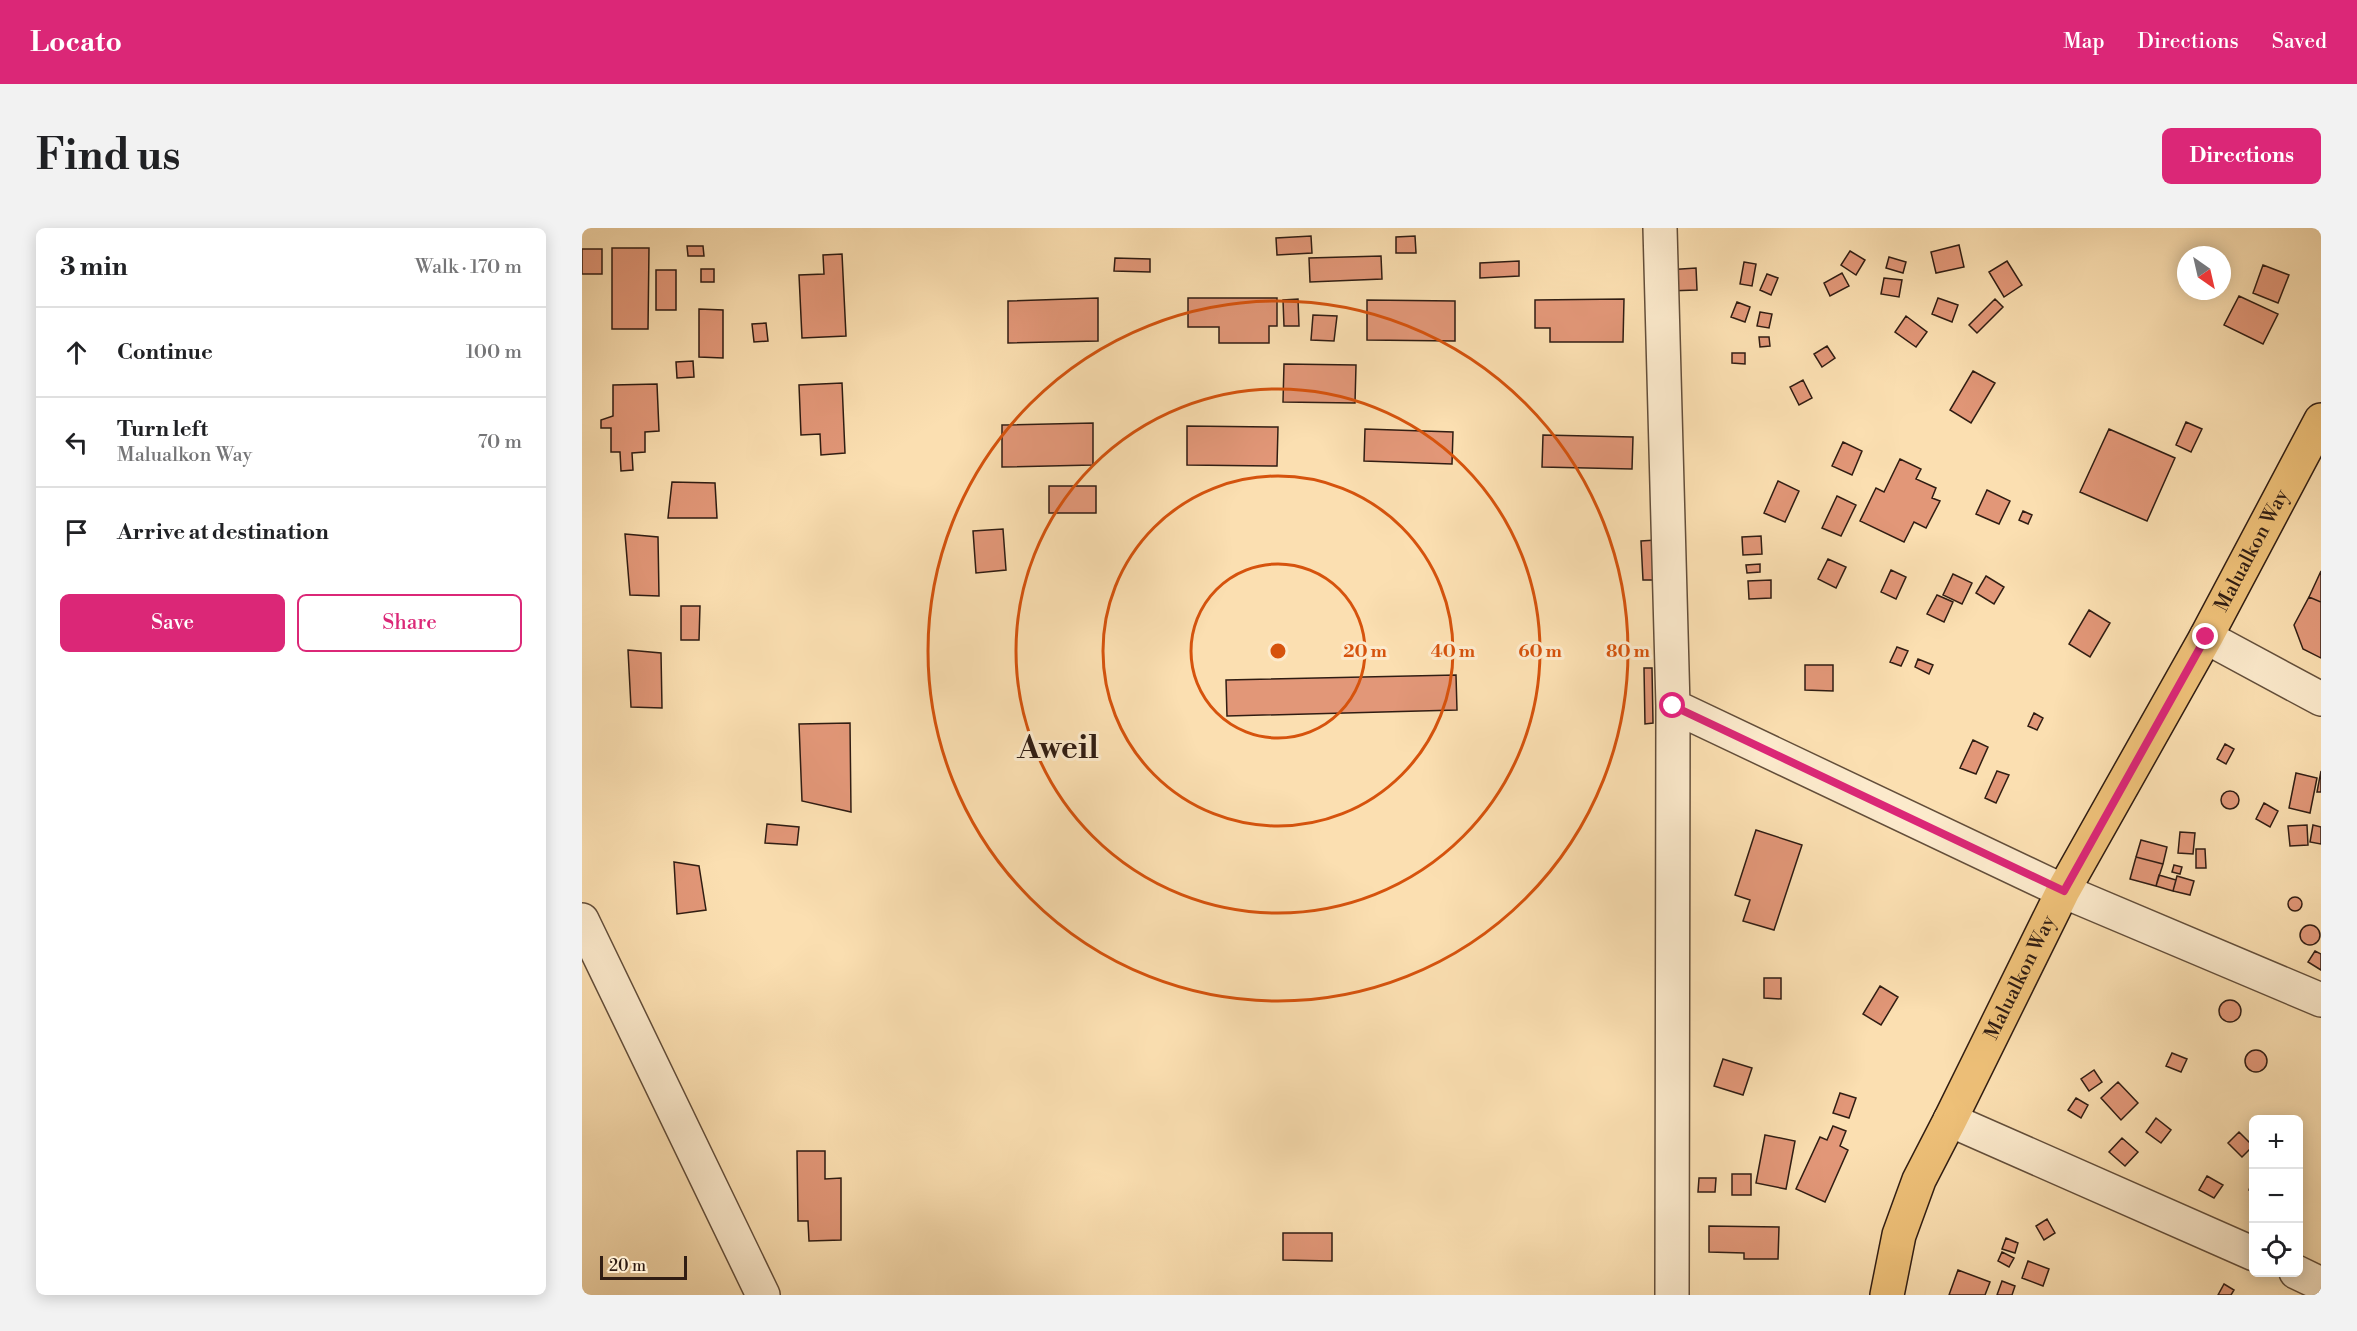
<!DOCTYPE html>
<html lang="en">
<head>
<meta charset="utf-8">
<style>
	:root { --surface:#fff; --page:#f2f2f2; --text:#202124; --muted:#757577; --line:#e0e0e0; --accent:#db2777 }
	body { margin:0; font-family:"Libre Bodoni",serif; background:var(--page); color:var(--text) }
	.controls { position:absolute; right:18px; bottom:18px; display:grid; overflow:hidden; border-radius:9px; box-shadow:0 3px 15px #0003 }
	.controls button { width:54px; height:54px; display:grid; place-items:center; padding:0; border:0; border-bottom:2px solid var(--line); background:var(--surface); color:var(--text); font:30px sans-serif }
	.compass { position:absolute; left:1595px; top:18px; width:54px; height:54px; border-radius:50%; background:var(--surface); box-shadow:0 3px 15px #0003; rotate:146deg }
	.scale { position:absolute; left:18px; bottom:15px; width:87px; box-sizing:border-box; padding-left:6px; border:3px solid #301d13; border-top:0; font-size:16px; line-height:21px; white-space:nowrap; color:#301d13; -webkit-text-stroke:4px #fceacc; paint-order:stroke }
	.stop { position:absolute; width:18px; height:18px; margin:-14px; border:4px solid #db2777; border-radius:50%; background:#fff }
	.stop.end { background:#db2777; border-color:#fff; box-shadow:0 2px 6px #0008 }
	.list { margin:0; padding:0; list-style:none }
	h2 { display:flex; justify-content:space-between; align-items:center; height:78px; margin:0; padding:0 24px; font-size:26px }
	h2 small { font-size:20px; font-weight:400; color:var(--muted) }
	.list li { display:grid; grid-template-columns:39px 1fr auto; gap:18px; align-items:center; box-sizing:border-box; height:90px; padding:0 24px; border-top:2px solid var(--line) }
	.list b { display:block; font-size:22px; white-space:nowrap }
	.list p { margin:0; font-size:20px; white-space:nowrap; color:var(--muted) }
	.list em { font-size:20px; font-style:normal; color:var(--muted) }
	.actions { display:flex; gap:12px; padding:18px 24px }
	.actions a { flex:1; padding:14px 0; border:2px solid var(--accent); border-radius:9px; text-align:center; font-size:21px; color:var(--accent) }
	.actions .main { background:var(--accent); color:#fff }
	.icon { flex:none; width:33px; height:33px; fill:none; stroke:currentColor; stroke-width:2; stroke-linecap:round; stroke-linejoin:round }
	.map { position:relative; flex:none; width:1739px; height:1067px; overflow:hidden; border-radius:9px }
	header { display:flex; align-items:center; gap:36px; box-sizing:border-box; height:84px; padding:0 30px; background:var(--accent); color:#fff }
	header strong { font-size:28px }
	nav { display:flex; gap:33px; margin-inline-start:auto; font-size:21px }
	.intro { display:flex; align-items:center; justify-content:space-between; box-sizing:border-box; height:144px; padding:0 36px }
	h1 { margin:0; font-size:42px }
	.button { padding:15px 27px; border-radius:9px; background:var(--accent); color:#fff; font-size:21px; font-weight:700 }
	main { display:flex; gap:36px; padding:0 36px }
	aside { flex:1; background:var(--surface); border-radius:9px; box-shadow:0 3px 15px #0003 }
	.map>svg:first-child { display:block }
	.building { fill:#e29778; stroke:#301d13; stroke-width:1.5 }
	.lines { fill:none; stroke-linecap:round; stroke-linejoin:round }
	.minor-casing { stroke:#634e3a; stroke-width:36 }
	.major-casing { stroke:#301d13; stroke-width:36 }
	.minor { stroke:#fceacc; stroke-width:33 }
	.major { stroke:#eec078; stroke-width:33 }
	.route { stroke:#db2777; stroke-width:8 }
	.ring { fill:none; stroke:#d6530d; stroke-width:3 }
	.labels { text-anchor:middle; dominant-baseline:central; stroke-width:6; stroke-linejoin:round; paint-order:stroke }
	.street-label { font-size:20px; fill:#301d13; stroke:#fceacc }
	.town-label { font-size:32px; font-weight:bold; fill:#301d13; stroke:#fceacc }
	.centre { fill:#d6530d; stroke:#fceacc; stroke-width:3 }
	.ring-label { font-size:18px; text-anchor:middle; font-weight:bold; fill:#d6530d; stroke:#fceacc; stroke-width:6; stroke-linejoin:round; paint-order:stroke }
</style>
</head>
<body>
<header>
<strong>Locato</strong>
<nav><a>Map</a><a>Directions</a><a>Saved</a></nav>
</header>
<div class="intro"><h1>Find us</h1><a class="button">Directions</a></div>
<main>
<aside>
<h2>3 min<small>Walk · 170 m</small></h2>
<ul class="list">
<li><svg class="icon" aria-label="ahead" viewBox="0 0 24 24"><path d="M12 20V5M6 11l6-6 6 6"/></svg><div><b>Continue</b></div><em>100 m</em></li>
<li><svg class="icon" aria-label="left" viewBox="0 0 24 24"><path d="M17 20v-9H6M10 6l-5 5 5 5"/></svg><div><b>Turn left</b><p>Malualkon Way</p></div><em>70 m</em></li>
<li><svg class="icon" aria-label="arrive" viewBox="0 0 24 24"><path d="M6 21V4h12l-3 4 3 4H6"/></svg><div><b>Arrive at destination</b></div></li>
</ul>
<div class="actions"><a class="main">Save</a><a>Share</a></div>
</aside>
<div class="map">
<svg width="1739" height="1067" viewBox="0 0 1739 1067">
	<rect width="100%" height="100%" fill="#fbdfb1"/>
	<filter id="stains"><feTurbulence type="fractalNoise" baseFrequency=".00333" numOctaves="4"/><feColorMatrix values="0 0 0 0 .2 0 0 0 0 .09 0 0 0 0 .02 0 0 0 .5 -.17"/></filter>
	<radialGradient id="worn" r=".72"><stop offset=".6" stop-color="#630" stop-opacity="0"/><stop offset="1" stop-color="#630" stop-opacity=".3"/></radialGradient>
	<path class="building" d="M 729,8 L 730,25 L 695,27 L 694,10 Z
		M 833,8 L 834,25 L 814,25 L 814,9 Z
		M 1377,17 L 1382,39 L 1354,45 L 1349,24 Z
		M 105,18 L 121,18 L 122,28 L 106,28 Z
		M 30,20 L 67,20 L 66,101 L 30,101 Z
		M 0,21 L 20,21 L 20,46 L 0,46 Z
		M 1268,23 L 1283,32 L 1274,47 L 1259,37 Z
		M 260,26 L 264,108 L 220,110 L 217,47 L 242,46 L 241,27 Z
		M 799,28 L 800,51 L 728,54 L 727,30 Z
		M 1307,29 L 1324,34 L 1321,45 L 1304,40 Z
		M 533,30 L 568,31 L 568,44 L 532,43 Z
		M 937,33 L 937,48 L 898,50 L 898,35 Z
		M 1425,33 L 1440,57 L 1422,69 L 1407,44 Z
		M 1162,34 L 1174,36 L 1170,58 L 1158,56 Z
		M 1681,37 L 1707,47 L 1696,75 L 1671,65 Z
		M 1114,40 L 1115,62 L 1085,63 L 1084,42 Z
		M 119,41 L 132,41 L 132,54 L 119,54 Z
		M 74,42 L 94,42 L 94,82 L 74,82 Z
		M 1260,45 L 1267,58 L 1248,68 L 1242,55 Z
		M 1185,46 L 1196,50 L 1189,67 L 1178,62 Z
		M 1302,50 L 1320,52 L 1317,69 L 1299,66 Z
		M 1657,68 L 1696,86 L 1681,116 L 1642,97 Z
		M 516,70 L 516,113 L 426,115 L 426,73 Z
		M 606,70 L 695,70 L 695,98 L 687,98 L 687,115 L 637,115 L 637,99 L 606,99 Z
		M 1356,70 L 1376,77 L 1370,94 L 1350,86 Z
		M 716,71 L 717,98 L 702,98 L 701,72 Z
		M 1042,71 L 1041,114 L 968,114 L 968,100 L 953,100 L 953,72 Z
		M 1413,71 L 1421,79 L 1395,105 L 1387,97 Z
		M 785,72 L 873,73 L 873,113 L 785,112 Z
		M 1155,74 L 1168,79 L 1163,94 L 1149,89 Z
		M 117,81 L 141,82 L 141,130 L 117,129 Z
		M 1178,84 L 1190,86 L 1187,100 L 1175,98 Z
		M 731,87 L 755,88 L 752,113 L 729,112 Z
		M 1324,88 L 1345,104 L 1334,119 L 1313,104 Z
		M 184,95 L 186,113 L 172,114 L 170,96 Z
		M 1177,109 L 1187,109 L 1188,118 L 1178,119 Z
		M 1245,118 L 1253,130 L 1240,139 L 1232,126 Z
		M 1150,125 L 1163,125 L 1163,136 L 1150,135 Z
		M 111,133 L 112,149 L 95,150 L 94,134 Z
		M 702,136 L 774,137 L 773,175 L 701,174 Z
		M 1391,143 L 1413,155 L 1389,195 L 1368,182 Z
		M 1221,152 L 1230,170 L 1217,177 L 1208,159 Z
		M 260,155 L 263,225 L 239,227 L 238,206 L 219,207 L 217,157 Z
		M 75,156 L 77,203 L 63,204 L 63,224 L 50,225 L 51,242 L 39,243 L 38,224 L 29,224 L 29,200 L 19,200 L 19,192 L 31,188 L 31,157 Z
		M 1604,194 L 1620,201 L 1609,224 L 1594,217 Z
		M 511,195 L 511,237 L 420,239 L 420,197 Z
		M 605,198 L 696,199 L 695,238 L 605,237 Z
		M 783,201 L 871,204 L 870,236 L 782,233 Z
		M 1527,201 L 1593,230 L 1565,293 L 1498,264 Z
		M 961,207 L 1051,209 L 1050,241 L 960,239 Z
		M 1261,214 L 1280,223 L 1270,247 L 1250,238 Z
		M 1318,231 L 1339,241 L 1334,251 L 1354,260 L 1350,270 L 1358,273 L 1344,300 L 1332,294 L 1322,314 L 1278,293 L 1294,260 L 1302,264 Z
		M 1196,253 L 1217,263 L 1203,294 L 1182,285 Z
		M 90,254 L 133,255 L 135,290 L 86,290 Z
		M 467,258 L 514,258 L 514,285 L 467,285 Z
		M 1405,262 L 1428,273 L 1417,296 L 1394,286 Z
		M 1255,268 L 1274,277 L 1259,308 L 1240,300 Z
		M 1441,283 L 1450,287 L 1446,296 L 1437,292 Z
		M 421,301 L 424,342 L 394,345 L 391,303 Z
		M 43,306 L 76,309 L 77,368 L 48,367 Z
		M 1179,308 L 1180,326 L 1161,327 L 1160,309 Z
		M 1074,312 L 1076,352 L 1061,352 L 1059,313 Z
		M 1246,331 L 1264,339 L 1254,360 L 1236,351 Z
		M 1178,336 L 1178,344 L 1165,345 L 1164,337 Z
		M 1309,342 L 1324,349 L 1314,371 L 1299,364 Z
		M 1739,343 L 1739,374 L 1727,369 Z
		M 1371,346 L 1390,355 L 1380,376 L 1361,367 Z
		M 1404,348 L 1422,359 L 1412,376 L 1394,365 Z
		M 1189,352 L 1189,370 L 1167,371 L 1166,353 Z
		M 1355,367 L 1371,374 L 1362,394 L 1345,386 Z
		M 1727,369 L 1739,374 L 1739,430 L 1721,421 L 1712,397 Z
		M 99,378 L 118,378 L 117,412 L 99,412 Z
		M 1507,382 L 1528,395 L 1508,429 L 1487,416 Z
		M 1315,419 L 1326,423 L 1319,438 L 1308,434 Z
		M 46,422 L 79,425 L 80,480 L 49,479 Z
		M 1336,431 L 1351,437 L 1347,446 L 1333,439 Z
		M 1223,437 L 1251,437 L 1251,463 L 1223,462 Z
		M 1062,440 L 1070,440 L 1071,495 L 1063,496 Z
		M 874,447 L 875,482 L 645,488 L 644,452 Z
		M 1452,485 L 1461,490 L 1455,502 L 1446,498 Z
		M 268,495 L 269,584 L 220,573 L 217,496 Z
		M 1391,512 L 1406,519 L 1394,546 L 1378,540 Z
		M 1643,516 L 1652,521 L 1644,536 L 1635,531 Z
		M 1415,543 L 1427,547 L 1414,575 L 1403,570 Z
		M 1739,543 L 1739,564 L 1735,564 Z
		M 1714,545 L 1735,550 L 1728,585 L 1707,580 Z
		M1639 572a9 9 0 1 1 18 0a9 9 0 1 1-18 0Z
		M 1682,575 L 1696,583 L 1688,599 L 1674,591 Z
		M 185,596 L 217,599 L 215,617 L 183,615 Z
		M 1725,597 L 1726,617 L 1708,618 L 1706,598 Z
		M 1731,597 L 1739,599 L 1739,616 L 1728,614 Z
		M 1174,602 L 1220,617 L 1192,702 L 1161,693 L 1168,672 L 1153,667 Z
		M 1598,604 L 1613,605 L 1611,626 L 1596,625 Z
		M 1559,612 L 1585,619 L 1581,636 L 1554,629 Z
		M 1614,621 L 1623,621 L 1624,640 L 1614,640 Z
		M 1554,629 L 1581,636 L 1574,658 L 1548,651 Z
		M 92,634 L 117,638 L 124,682 L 95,686 Z
		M 1592,637 L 1600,639 L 1598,646 L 1590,644 Z
		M 1577,647 L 1594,652 L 1591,663 L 1574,658 Z
		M 1595,648 L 1612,653 L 1608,667 L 1591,663 Z
		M1706 676a7 7 0 1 1 14 0a7 7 0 1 1-14 0Z
		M1718 707a10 10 0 1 1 20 0a10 10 0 1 1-20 0Z
		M 1733,723 L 1739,726 L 1739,742 L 1726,734 Z
		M 1182,750 L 1199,750 L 1199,771 L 1182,770 Z
		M 1298,758 L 1316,769 L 1299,797 L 1281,786 Z
		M1637 783a11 11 0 1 1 22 0a11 11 0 1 1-22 0Z
		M1663 833a11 11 0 1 1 22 0a11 11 0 1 1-22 0Z
		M 1590,825 L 1605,831 L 1599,844 L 1584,838 Z
		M 1141,831 L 1170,840 L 1161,867 L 1132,858 Z
		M 1512,842 L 1520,854 L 1507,863 L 1499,851 Z
		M 1536,854 L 1556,875 L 1539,892 L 1519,870 Z
		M 1258,865 L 1274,870 L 1267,890 L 1251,885 Z
		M 1494,870 L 1506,877 L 1499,890 L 1486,882 Z
		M 1574,890 L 1589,902 L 1579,915 L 1564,904 Z
		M 1251,898 L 1264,903 L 1258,918 L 1266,922 L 1243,974 L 1214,961 L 1238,909 L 1245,912 Z
		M 1657,904 L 1671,918 L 1660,929 L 1646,915 Z
		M 1183,907 L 1213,913 L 1204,961 L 1174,955 Z
		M 1540,910 L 1556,924 L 1543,938 L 1527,924 Z
		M 215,923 L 243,923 L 243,951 L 259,950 L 259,1012 L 227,1013 L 226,993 L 216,993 Z
		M 1150,946 L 1169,946 L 1169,967 L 1150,967 Z
		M 1672,947 L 1672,964 L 1667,962 Z
		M 1625,948 L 1641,957 L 1632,970 L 1617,962 Z
		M 1117,950 L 1134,950 L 1133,964 L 1116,964 Z
		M 1465,991 L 1473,1005 L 1462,1012 L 1454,998 Z
		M 1127,998 L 1197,999 L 1196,1031 L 1162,1031 L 1162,1025 L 1127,1024 Z
		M 701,1005 L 750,1005 L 750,1033 L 701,1032 Z
		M 1424,1010 L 1436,1015 L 1433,1025 L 1420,1021 Z
		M 1420,1024 L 1432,1030 L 1427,1039 L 1416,1033 Z
		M 1446,1033 L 1467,1041 L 1461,1058 L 1440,1050 Z
		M 1376,1042 L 1408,1054 L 1403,1067 L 1367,1067 Z
		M 1420,1053 L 1433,1058 L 1430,1067 L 1415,1067 Z
		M 1642,1056 L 1652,1062 L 1649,1067 L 1636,1067 Z"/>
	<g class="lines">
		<g class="minor-casing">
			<path id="minor" d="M 1078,0 L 1091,478 L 1090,1067
				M 1624,409 L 1739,471
				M 1091,478 L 1481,663 L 1739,772
				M 0,692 L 181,1067
				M 1368,892 L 1672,1026
				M 1714,1044 L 1739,1056"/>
		</g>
		<g class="major-casing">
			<g id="major">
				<path id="s1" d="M 1305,1067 L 1317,1007 L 1337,952 L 1368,892 L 1481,663 L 1624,409 L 1739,192"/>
			</g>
		</g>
		<use href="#minor" class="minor"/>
		<use href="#major" class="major"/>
	</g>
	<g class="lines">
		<path class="route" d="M 1091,478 L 1482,663 L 1624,409"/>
	</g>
	<g class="ring">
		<circle cx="696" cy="423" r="87"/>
		<circle cx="696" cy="423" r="175"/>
		<circle cx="696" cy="423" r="262"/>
		<circle cx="696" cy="423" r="350"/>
	</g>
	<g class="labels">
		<g class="street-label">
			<text stroke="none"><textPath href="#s1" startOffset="832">Malualkon Way</textPath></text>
			<text stroke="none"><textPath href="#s1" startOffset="346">Malualkon Way</textPath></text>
		</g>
		<g class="town-label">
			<text x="476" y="520">Aweil</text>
		</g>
	</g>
	<circle cx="696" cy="423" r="9" class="centre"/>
	<g class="ring-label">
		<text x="783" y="429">20 m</text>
		<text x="871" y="429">40 m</text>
		<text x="958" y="429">60 m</text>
		<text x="1046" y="429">80 m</text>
	</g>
	<rect width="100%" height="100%" filter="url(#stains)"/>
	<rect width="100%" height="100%" fill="url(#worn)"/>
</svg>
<div class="controls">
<button>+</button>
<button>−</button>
<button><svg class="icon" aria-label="locate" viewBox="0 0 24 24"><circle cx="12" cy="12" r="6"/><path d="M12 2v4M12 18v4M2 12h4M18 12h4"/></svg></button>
</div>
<svg class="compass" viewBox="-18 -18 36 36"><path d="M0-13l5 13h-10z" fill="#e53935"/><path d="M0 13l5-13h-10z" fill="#757577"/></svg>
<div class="scale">20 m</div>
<div class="stop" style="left:1091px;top:478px"></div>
<div class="stop end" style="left:1624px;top:409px"></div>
</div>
</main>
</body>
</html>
